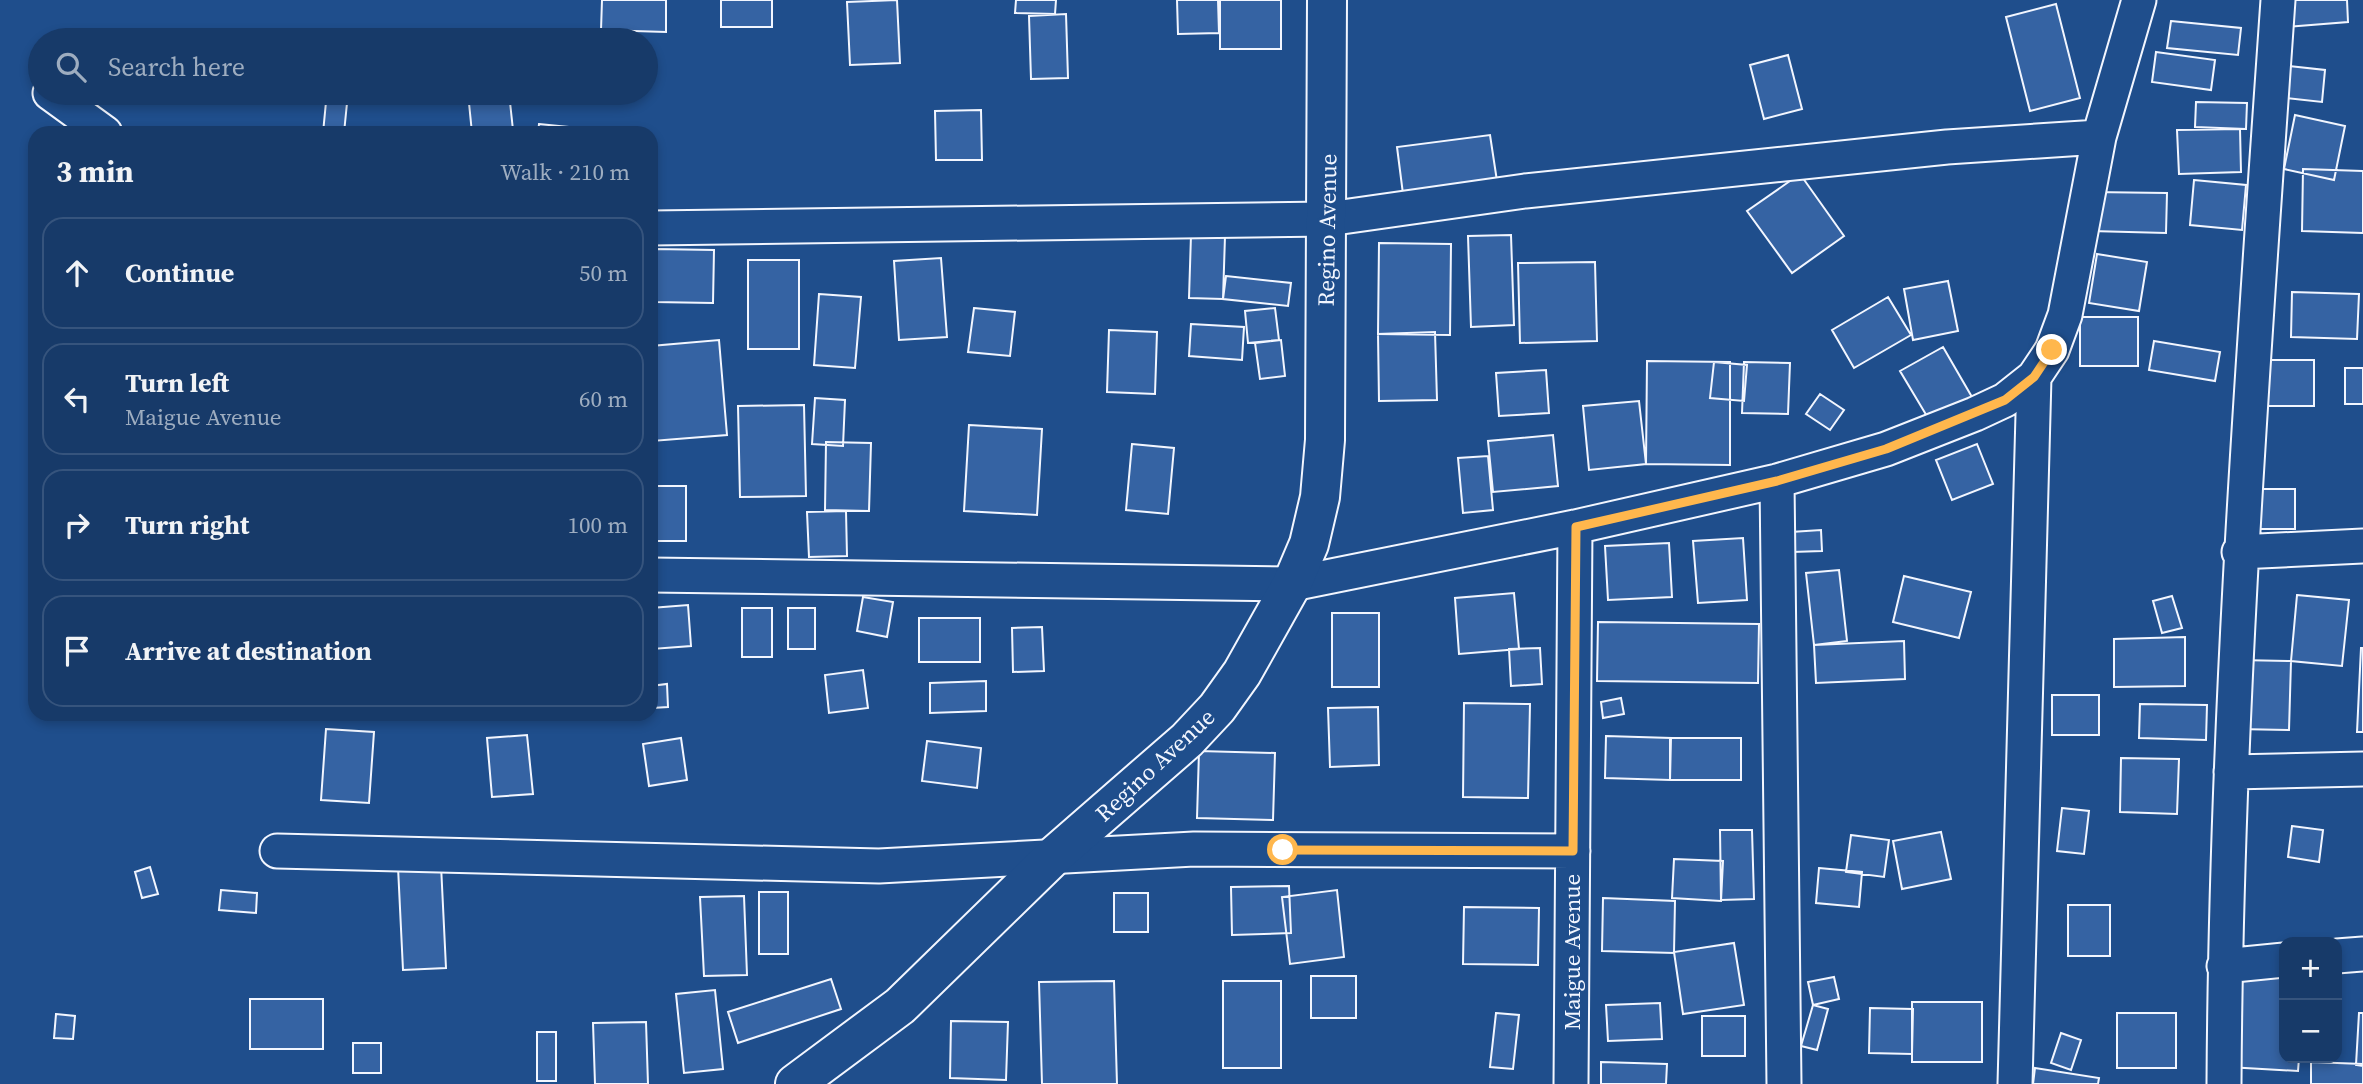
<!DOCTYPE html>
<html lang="en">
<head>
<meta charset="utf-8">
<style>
	:root { --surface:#173a69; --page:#20416f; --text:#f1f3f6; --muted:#9eadc0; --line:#36547d }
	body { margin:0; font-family:"Source Serif 4",serif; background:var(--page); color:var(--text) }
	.controls { position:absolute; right:21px; bottom:21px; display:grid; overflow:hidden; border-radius:14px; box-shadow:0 4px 10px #0003 }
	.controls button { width:63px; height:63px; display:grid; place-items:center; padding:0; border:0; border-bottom:2px solid var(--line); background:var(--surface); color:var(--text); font:35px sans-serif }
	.stop { position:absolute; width:21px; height:21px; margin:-16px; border:5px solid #ffb74d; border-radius:50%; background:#fff }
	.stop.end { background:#ffb74d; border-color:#fff; box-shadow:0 2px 7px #0008 }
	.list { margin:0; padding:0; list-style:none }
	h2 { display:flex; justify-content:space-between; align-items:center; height:91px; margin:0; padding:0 28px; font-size:30px }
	h2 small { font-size:23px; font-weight:400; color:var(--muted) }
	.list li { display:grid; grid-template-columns:46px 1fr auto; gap:21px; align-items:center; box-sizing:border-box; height:112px; margin:0 14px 14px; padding:0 14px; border:2px solid var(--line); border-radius:21px }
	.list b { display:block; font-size:26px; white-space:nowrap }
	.list p { margin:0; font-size:23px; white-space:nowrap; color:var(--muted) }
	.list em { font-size:23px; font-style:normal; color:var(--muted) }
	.icon { flex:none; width:38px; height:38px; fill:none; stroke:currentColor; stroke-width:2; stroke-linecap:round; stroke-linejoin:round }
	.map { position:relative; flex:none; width:2363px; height:1084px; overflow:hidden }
	.search { position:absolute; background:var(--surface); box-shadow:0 4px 10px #0003; left:28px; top:28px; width:630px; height:77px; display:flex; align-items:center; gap:18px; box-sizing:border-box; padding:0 24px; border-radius:38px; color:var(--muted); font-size:26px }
	.panel { position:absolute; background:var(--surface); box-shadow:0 4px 10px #0003; left:28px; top:126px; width:630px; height:595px; border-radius:21px }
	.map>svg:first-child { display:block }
	.building { fill:#3563a3; stroke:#f2f6ff; stroke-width:2 }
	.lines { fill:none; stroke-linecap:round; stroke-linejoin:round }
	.minor-casing { stroke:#f2f6ff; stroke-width:37 }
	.tertiary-casing { stroke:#f2f6ff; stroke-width:42 }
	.minor { stroke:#1f4e8c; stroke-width:33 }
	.tertiary { stroke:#1f4e8c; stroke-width:38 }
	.route { stroke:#ffb74d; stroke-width:9 }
	.labels { text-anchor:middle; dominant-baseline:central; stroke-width:5; stroke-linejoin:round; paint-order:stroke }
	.street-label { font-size:23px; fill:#f2f6ff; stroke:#1f4e8c }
</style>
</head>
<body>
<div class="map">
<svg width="2363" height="1084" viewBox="0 0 2363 1084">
	<rect width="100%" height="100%" fill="#1f4e8c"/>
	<path class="building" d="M 602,0 L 666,0 L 666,32 L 601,30 Z
		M 721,0 L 772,0 L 772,27 L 721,27 Z
		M 897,0 L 900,63 L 850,65 L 847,2 Z
		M 1016,0 L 1056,0 L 1055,14 L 1015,13 Z
		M 1177,0 L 1218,0 L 1219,33 L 1178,34 Z
		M 1220,0 L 1281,0 L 1281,49 L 1220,49 Z
		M 2284,0 L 2347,0 L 2348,22 L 2286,27 Z
		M 2056,4 L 2080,98 L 2030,111 L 2006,17 Z
		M 1066,14 L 1068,78 L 1031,79 L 1029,16 Z
		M 2171,21 L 2241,28 L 2238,55 L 2167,48 Z
		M 2156,52 L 2215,60 L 2211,90 L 2152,82 Z
		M 1788,55 L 1802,109 L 1764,119 L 1750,65 Z
		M 2289,66 L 2325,70 L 2322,102 L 2286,98 Z
		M 468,93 L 509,93 L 513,130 L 472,133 Z
		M 326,102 L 347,103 L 344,133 L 323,133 Z
		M 2196,102 L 2247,103 L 2246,129 L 2195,127 Z
		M 981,110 L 982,160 L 936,160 L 935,111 Z
		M 2295,115 L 2345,126 L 2334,180 L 2284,169 Z
		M 539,124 L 588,129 L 588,133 L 538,133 Z
		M 2240,129 L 2241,172 L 2179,174 L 2177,130 Z
		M 1490,135 L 1497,181 L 1403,194 L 1397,147 Z
		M 2303,169 L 2363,171 L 2363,233 L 2302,231 Z
		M 1800,174 L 1844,236 L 1792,273 L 1747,211 Z
		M 2194,180 L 2246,185 L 2242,230 L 2190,225 Z
		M 2092,192 L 2167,193 L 2166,233 L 2091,231 Z
		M 1191,235 L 1225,236 L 1223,299 L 1189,298 Z
		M 1511,235 L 1514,325 L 1471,327 L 1468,236 Z
		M 1379,243 L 1451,244 L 1450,335 L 1378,334 Z
		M 655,249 L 714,250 L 713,303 L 654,302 Z
		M 2097,254 L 2147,262 L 2139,311 L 2089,303 Z
		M 941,258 L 947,337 L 899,340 L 894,261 Z
		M 748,260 L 799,260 L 799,349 L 748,349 Z
		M 1595,262 L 1597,341 L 1520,343 L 1518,263 Z
		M 1226,276 L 1291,283 L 1288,306 L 1223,299 Z
		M 1948,281 L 1958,331 L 1913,340 L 1904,289 Z
		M 2292,292 L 2359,294 L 2357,339 L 2291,337 Z
		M 819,294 L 861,297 L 855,368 L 814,365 Z
		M 1888,297 L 1911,335 L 1854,368 L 1832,330 Z
		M 974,308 L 1015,312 L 1010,356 L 968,352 Z
		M 1275,308 L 1279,340 L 1248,343 L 1245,311 Z
		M 2080,317 L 2138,317 L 2138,366 L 2080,366 Z
		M 1191,324 L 1244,327 L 1242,360 L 1189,356 Z
		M 1109,330 L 1157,332 L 1155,394 L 1107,392 Z
		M 1435,332 L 1437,400 L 1379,401 L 1378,334 Z
		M 719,340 L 727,435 L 652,441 L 651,346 Z
		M 1281,340 L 1285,376 L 1260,379 L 1255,343 Z
		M 2154,341 L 2220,352 L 2215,381 L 2149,370 Z
		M 1943,347 L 1976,404 L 1934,428 L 1900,371 Z
		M 2268,360 L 2314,360 L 2314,406 L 2268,406 Z
		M 1647,361 L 1730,362 L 1730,465 L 1646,464 Z
		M 1714,362 L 1747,365 L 1744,401 L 1710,398 Z
		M 1744,362 L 1790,363 L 1788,414 L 1742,413 Z
		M 2345,368 L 2363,368 L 2363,404 L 2345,404 Z
		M 1546,370 L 1549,413 L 1499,416 L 1496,373 Z
		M 1820,394 L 1844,410 L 1830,430 L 1806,414 Z
		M 815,398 L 845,400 L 843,446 L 812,444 Z
		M 1639,401 L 1646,464 L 1589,470 L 1583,406 Z
		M 804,405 L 806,496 L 740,497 L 738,406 Z
		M 969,425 L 1042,429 L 1037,515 L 964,511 Z
		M 1553,435 L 1558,486 L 1493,492 L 1488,441 Z
		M 826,442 L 871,443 L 869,511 L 825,510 Z
		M 1132,444 L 1174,448 L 1168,514 L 1126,510 Z
		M 1977,444 L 1993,484 L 1952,500 L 1936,460 Z
		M 1488,456 L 1493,510 L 1463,513 L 1458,458 Z
		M 652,486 L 686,486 L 686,541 L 652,541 Z
		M 2257,489 L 2295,489 L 2295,529 L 2257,529 Z
		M 846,511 L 847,556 L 809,557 L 807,512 Z
		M 1821,530 L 1822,551 L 1792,552 L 1791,532 Z
		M 1743,538 L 1747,600 L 1698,603 L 1693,541 Z
		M 1669,543 L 1672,597 L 1608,600 L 1605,546 Z
		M 1839,570 L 1847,641 L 1814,645 L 1806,573 Z
		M 1904,576 L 1971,592 L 1959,638 L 1893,622 Z
		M 1514,593 L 1519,649 L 1459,654 L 1455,598 Z
		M 2297,595 L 2349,600 L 2342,666 L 2291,661 Z
		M 2172,596 L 2182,628 L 2162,633 L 2153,601 Z
		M 863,597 L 893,602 L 887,637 L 857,631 Z
		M 688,605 L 691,646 L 652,649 L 651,608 Z
		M 742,608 L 772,608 L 772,657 L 742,657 Z
		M 788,608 L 815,608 L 815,649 L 788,649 Z
		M 1332,613 L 1379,613 L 1379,687 L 1332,687 Z
		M 919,618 L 980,618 L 980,662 L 919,662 Z
		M 1598,622 L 1759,624 L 1758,683 L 1597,681 Z
		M 1042,627 L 1044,671 L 1013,672 L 1012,628 Z
		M 2185,637 L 2185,686 L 2114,687 L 2114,639 Z
		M 1904,641 L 1905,679 L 1816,683 L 1814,645 Z
		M 1540,648 L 1542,684 L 1511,686 L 1509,649 Z
		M 2361,648 L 2363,648 L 2363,732 L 2357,732 Z
		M 2239,660 L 2291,661 L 2289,730 L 2237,729 Z
		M 863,670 L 868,708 L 829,713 L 825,675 Z
		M 986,681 L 986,711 L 930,713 L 930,683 Z
		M 667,684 L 668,707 L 652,708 L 651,686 Z
		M 2052,695 L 2099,695 L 2099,735 L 2052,735 Z
		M 1621,698 L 1624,714 L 1603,718 L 1601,702 Z
		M 1464,703 L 1530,704 L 1528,798 L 1463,797 Z
		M 2140,704 L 2207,705 L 2206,740 L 2139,738 Z
		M 1378,707 L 1379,765 L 1330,767 L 1328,708 Z
		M 326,729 L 374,732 L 369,803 L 321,800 Z
		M 527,735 L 533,794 L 492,797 L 487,738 Z
		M 1606,736 L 1671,738 L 1670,780 L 1605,778 Z
		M 681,738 L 687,780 L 649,786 L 643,744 Z
		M 1670,738 L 1741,738 L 1741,780 L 1670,780 Z
		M 927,741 L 981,748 L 977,788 L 922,781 Z
		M 1199,751 L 1275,753 L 1273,820 L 1197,818 Z
		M 2121,758 L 2179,759 L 2177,814 L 2120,812 Z
		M 2062,808 L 2089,811 L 2084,854 L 2057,851 Z
		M 2292,826 L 2323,830 L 2319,862 L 2288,857 Z
		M 1720,830 L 1752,830 L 1754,899 L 1721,900 Z
		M 1941,832 L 1951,879 L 1902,889 L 1893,841 Z
		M 1851,835 L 1889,840 L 1884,877 L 1846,872 Z
		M 1674,859 L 1723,861 L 1721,901 L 1672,898 Z
		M 441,865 L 446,968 L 403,970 L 398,867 Z
		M 150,867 L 158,894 L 142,898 L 135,872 Z
		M 1819,868 L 1862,872 L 1859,907 L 1816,903 Z
		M 1289,886 L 1291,933 L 1232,935 L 1231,887 Z
		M 221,890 L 257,893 L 256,913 L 219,910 Z
		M 1337,890 L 1344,957 L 1290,964 L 1282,897 Z
		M 759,892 L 788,892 L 788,954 L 759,954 Z
		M 1114,893 L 1148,893 L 1148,932 L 1114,932 Z
		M 744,896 L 747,975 L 704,976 L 700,897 Z
		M 1603,898 L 1675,901 L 1674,953 L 1602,951 Z
		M 2068,905 L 2110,905 L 2110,956 L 2068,956 Z
		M 1464,907 L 1539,908 L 1538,965 L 1463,964 Z
		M 1734,943 L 1744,1005 L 1683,1014 L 1674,952 Z
		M 2235,975 L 2284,978 L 2284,1058 L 2299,1058 L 2298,1071 L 2228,1067 Z
		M 1311,976 L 1356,976 L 1356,1018 L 1311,1018 Z
		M 1834,977 L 1839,999 L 1813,1005 L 1808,982 Z
		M 831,979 L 841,1009 L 738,1043 L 728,1012 Z
		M 1114,981 L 1117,1084 L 1042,1084 L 1039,982 Z
		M 1223,981 L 1281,981 L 1281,1068 L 1223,1068 Z
		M 715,990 L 723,1069 L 684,1073 L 676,994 Z
		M 250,999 L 323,999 L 323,1049 L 250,1049 Z
		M 1912,1002 L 1982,1002 L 1982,1062 L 1912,1062 Z
		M 1660,1003 L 1662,1039 L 1608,1041 L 1606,1005 Z
		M 1813,1005 L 1828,1009 L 1817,1050 L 1801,1046 Z
		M 1870,1008 L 1913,1009 L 1912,1054 L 1869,1053 Z
		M 1496,1013 L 1519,1015 L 1513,1069 L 1490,1067 Z
		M 2117,1013 L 2176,1013 L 2176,1068 L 2117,1068 Z
		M 2359,1013 L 2363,1013 L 2363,1066 L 2356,1065 Z
		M 56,1014 L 75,1016 L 73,1039 L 54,1038 Z
		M 1702,1016 L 1745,1016 L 1745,1056 L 1702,1056 Z
		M 951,1021 L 1008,1022 L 1006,1080 L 950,1078 Z
		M 646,1022 L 648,1084 L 595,1084 L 593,1023 Z
		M 537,1032 L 556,1032 L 556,1081 L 537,1081 Z
		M 2061,1033 L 2081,1040 L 2071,1070 L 2051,1063 Z
		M 353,1043 L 381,1043 L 381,1073 L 353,1073 Z
		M 1601,1062 L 1667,1064 L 1666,1084 L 1601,1084 Z
		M 2311,1062 L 2363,1064 L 2363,1084 L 2311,1084 Z
		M 2035,1068 L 2099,1078 L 2098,1084 L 2033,1084 Z"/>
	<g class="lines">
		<g class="minor-casing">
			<path id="minor" d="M 50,93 L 105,133
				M 651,228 L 1328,219 L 1525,191 L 1947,147 L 2099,137
				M 1777,481 L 1784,1084
				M 2239,552 L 2363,546
				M 651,575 L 1292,584 L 1575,527 L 1777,481 L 1886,449 L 1975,414 L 2005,400 L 2034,377
				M 2231,772 L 2363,769
				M 277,851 L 879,866 L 1194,849 L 1573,851
				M 2337,956 L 2363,954
				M 2224,966 L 2284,960
				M 1571,1084 L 1575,527
				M 2015,1084 L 2034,377 L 2052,350 L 2065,315 L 2099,137 L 2139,0
				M 2224,1084 C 2226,722 2253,361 2278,0"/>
		</g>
		<g class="tertiary-casing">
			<path id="tertiary" d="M 795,1084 L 900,1006 L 1056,854 L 1187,740 L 1217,708 L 1242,673 L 1292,584 L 1309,544 L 1320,497 L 1325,440 L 1327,0"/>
		</g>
		<use href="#minor" class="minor"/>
		<use href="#tertiary" class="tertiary"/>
	</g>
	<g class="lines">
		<path class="route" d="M 1283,850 L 1573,851 L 1576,527 L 1777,481 L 1886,449 L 2005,400 L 2034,377 L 2052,350"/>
	</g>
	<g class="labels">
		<g class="street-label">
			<text transform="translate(1327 230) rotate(-89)">Regino Avenue</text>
			<text transform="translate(1155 765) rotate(-43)">Regino Avenue</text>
			<text transform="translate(1572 952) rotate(-90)">Maigue Avenue</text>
		</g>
	</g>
</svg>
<div class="controls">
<button>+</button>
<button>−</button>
</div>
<div class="stop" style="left:1283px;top:850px"></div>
<div class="stop end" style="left:2052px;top:350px"></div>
<div class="search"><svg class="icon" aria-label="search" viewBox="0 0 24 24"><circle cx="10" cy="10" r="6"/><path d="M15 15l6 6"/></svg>Search here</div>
<section class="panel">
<h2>3 min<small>Walk · 210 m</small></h2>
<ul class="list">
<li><svg class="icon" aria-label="ahead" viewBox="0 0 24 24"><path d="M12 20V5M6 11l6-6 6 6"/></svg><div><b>Continue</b></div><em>50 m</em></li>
<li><svg class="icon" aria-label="left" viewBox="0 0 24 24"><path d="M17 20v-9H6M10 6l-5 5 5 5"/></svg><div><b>Turn left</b><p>Maigue Avenue</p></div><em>60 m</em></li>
<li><svg class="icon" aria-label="right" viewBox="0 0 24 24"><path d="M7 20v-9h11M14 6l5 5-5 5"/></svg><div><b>Turn right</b></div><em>100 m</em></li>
<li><svg class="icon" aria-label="arrive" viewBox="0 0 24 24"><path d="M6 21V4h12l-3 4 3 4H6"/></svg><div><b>Arrive at destination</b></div></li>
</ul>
</section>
</div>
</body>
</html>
